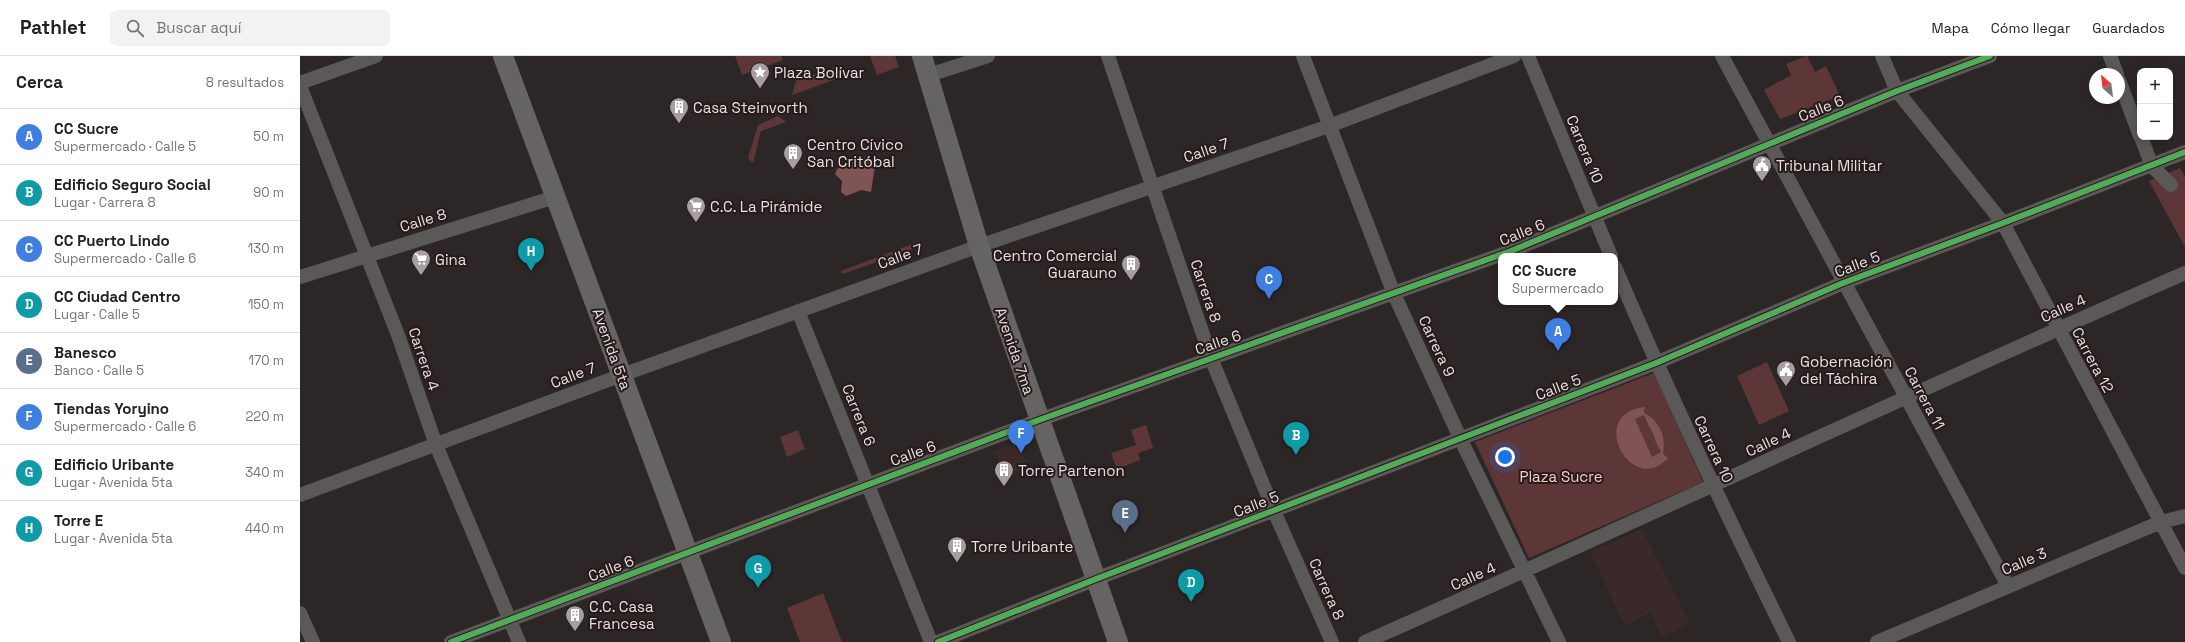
<!DOCTYPE html>
<html lang="es">
<head>
<meta charset="utf-8">
<style>
	:root { --surface:#fff; --page:#f2f2f2; --text:#202124; --muted:#757577; --line:#e0e0e0; --accent:#b45309 }
	body { margin:0; font-family:"Space Grotesk",sans-serif; background:var(--page); color:var(--text) }
	.controls { position:absolute; right:12px; top:12px; display:grid; overflow:hidden; border-radius:8px; box-shadow:0 2px 10px #0003 }
	.controls button { width:36px; height:36px; display:grid; place-items:center; padding:0; border:0; border-bottom:1px solid var(--line); background:var(--surface); color:var(--text); font:20px sans-serif }
	.compass { position:absolute; left:1789px; top:12px; width:36px; height:36px; border-radius:50%; background:var(--surface); box-shadow:0 2px 10px #0003; rotate:332deg }
	.you { position:absolute; left:1205px; top:401px; width:14px; height:14px; margin:-10px; border:3px solid #fff; border-radius:50%; background:#1a73e8; box-shadow:0 0 0 6px #1a73e833 }
	.badge { display:grid; place-items:center; width:26px; height:26px; border-radius:50%; background:var(--accent); color:#fff; font-size:13px; font-weight:700 }
	.pin { position:absolute; translate:-50% -33px; filter:drop-shadow(0 1px 2px #0008) }
	.pin::after { content:''; position:absolute; top:21px; width:14px; height:12px; background:inherit; clip-path:polygon(0 0,100% 0,50% 100%) }
	.popup { position:absolute; left:1198px; top:197px; width:120px; height:52px; box-sizing:border-box; display:grid; place-content:center; border-radius:8px; background:var(--surface); filter:drop-shadow(0 1px 3px #0005); font-size:13px; white-space:nowrap; color:var(--muted) }
	.popup b { font-size:15px; color:var(--text) }
	.popup::after { content:''; position:absolute; left:50%; top:100%; margin-left:-8px; border:8px solid transparent; border-top-color:var(--surface) }
	.list { margin:0; padding:0; list-style:none }
	h2 { display:flex; justify-content:space-between; align-items:center; height:52px; margin:0; padding:0 16px; font-size:17px }
	h2 small { font-size:13px; font-weight:400; color:var(--muted) }
	.list li { display:grid; grid-template-columns:26px 1fr auto; gap:12px; align-items:center; box-sizing:border-box; height:56px; padding:0 16px; border-top:1px solid var(--line) }
	.list b { display:block; font-size:15px; white-space:nowrap }
	.list p { margin:0; font-size:13px; white-space:nowrap; color:var(--muted) }
	.list em { font-size:13px; font-style:normal; color:var(--muted) }
	.icon { flex:none; width:22px; height:22px; fill:none; stroke:currentColor; stroke-width:2; stroke-linecap:round; stroke-linejoin:round }
	.map { position:relative; flex:none; width:1885px; height:586px; overflow:hidden }
	header { display:flex; align-items:center; gap:24px; box-sizing:border-box; height:56px; padding:0 20px; background:var(--surface); border-bottom:1px solid var(--line) }
	header strong { font-size:19px }
	nav { display:flex; gap:22px; margin-inline-start:auto; font-size:14px }
	.search { width:280px; height:36px; background:var(--page); display:flex; align-items:center; gap:10px; box-sizing:border-box; padding:0 14px; border-radius:8px; color:var(--muted); font-size:15px }
	main { display:flex }
	aside { flex:1; background:var(--surface) }
	.map>svg:first-child { display:block }
	.built { fill:#3b2929 }
	.green { fill:#5d3738 }
	.water { fill:#805455; fill-rule:evenodd }
	.lines { fill:none; stroke-linecap:round; stroke-linejoin:round }
	.street { stroke:#5b5858; stroke-width:14 }
	.secondary { stroke:#666363; stroke-width:20 }
	.cycleway-casing { stroke:#261a1a; stroke-width:8 }
	.cycleway { stroke:#51ab58; stroke-width:6 }
	.labels { text-anchor:middle; dominant-baseline:central; stroke-width:4; stroke-linejoin:round; paint-order:stroke }
	.poi-label { font-size:15px; fill:#e9e0e0; stroke:#261a1a; text-anchor:start }
	.street-label { font-size:15px; fill:#e9e0e0; stroke:#261a1a }
	.park-label { font-size:15px; fill:#fccbcb; stroke:#261a1a }
</style>
</head>
<body>
<header>
<strong>Pathlet</strong>
<div class="search"><svg class="icon" aria-label="search" viewBox="0 0 24 24"><circle cx="10" cy="10" r="6"/><path d="M15 15l6 6"/></svg>Buscar aquí</div>
<nav><a>Mapa</a><a>Cómo llegar</a><a>Guardados</a></nav>
</header>
<main>
<aside>
<h2>Cerca<small>8 resultados</small></h2>
<ul class="list">
<li><span class="badge" style="background:#3f7fe0">A</span><div><b>CC Sucre</b><p>Supermercado · Calle 5</p></div><em>50 m</em></li>
<li><span class="badge" style="background:#0f9aa8">B</span><div><b>Edificio Seguro Social</b><p>Lugar · Carrera 8</p></div><em>90 m</em></li>
<li><span class="badge" style="background:#3f7fe0">C</span><div><b>CC Puerto Lindo</b><p>Supermercado · Calle 6</p></div><em>130 m</em></li>
<li><span class="badge" style="background:#0f9aa8">D</span><div><b>CC Ciudad Centro</b><p>Lugar · Calle 5</p></div><em>150 m</em></li>
<li><span class="badge" style="background:#5c6f8a">E</span><div><b>Banesco</b><p>Banco · Calle 5</p></div><em>170 m</em></li>
<li><span class="badge" style="background:#3f7fe0">F</span><div><b>Tiendas Yoryino</b><p>Supermercado · Calle 6</p></div><em>220 m</em></li>
<li><span class="badge" style="background:#0f9aa8">G</span><div><b>Edificio Uribante</b><p>Lugar · Avenida 5ta</p></div><em>340 m</em></li>
<li><span class="badge" style="background:#0f9aa8">H</span><div><b>Torre E</b><p>Lugar · Avenida 5ta</p></div><em>440 m</em></li>
</ul>
</aside>
<div class="map">
<svg width="1885" height="586" viewBox="0 0 1885 586">
	<rect width="100%" height="100%" fill="#2d2626"/>
	<path class="built" d="M 718,386 L 728,411 L 705,421 L 694,395 Z
		M 1342,473 L 1390,568 L 1362,581 L 1350,557 L 1325,570 L 1290,496 Z"/>
	<path class="green" d="M 435,0 L 481,0 L 483,4 L 442,19 Z
		M 570,0 L 595,0 L 599,11 L 577,19 Z
		M 1507,0 L 1515,16 L 1526,10 L 1540,40 L 1480,63 L 1464,34 L 1491,19 L 1486,8 Z
		M 540,9 L 550,18 L 492,39 L 496,25 Z
		M 478,60 L 486,66 L 461,75 L 453,107 L 448,102 L 458,69 Z
		M 1880,112 L 1885,121 L 1885,191 L 1849,125 Z
		M 620,185 L 621,190 L 543,218 L 541,215 Z
		M 1467,306 L 1489,355 L 1459,369 L 1437,320 Z
		M 1354,317 L 1403,426 L 1229,502 L 1175,386 Z
		M 846,369 L 853,392 L 838,397 L 840,404 L 817,413 L 811,397 L 836,389 L 831,374 Z
		M 498,374 L 505,393 L 487,401 L 480,381 Z
		M 523,537 L 542,586 L 500,586 L 487,552 Z"/>
	<path class="water" d="M 564,101 L 575,110 L 571,136 L 561,134 L 546,140 L 541,136 L 542,125 L 535,118 L 537,113 Z
		M 1345,351 L 1344,357 C 1361,366 1366,381 1363,398 L 1368,402 C 1331,442 1286,357 1345,351 ZM 1344,359 L 1349,370 L 1348,371 L 1350,371 L 1356,385 L 1354,386 L 1356,386 L 1361,396 L 1352,401 L 1335,363 Z"/>
	<g class="lines">
		<path class="street" d="M 808,0 L 911,302 L 974,455 L 1032,586
			M 1003,0 L 1094,238 L 1161,384 L 1259,586
			M 1228,0 L 1311,200
			M 1422,0 L 1708,530
			M 1582,0 L 1597,35 L 1703,167 L 1885,512
			M 1810,0 L 1817,18
			M 629,19 L 688,0
			M 1819,24 L 1840,80
			M 0,27 L 76,0
			M 0,30 L 98,279 L 136,389 L 219,586
			M 1841,81 L 1852,110 L 1871,129
			M 1315,211 C 1369,338 1428,462 1489,586
			M 0,221 L 255,141
			M 498,255 L 631,586
			M 0,439 L 322,319 L 679,190 L 1029,70 L 1214,0
			M 0,557 L 13,586
			M 151,586 L 739,364 L 1211,195 L 1597,35 L 1690,0
			M 638,586 L 796,523 L 1356,307 L 1543,227 L 1703,167 L 1885,96
			M 1065,586 C 1339,465 1610,337 1885,217
			M 1577,586 L 1861,466 L 1885,460"/>
		<path class="secondary" d="M 203,0 L 421,586
			M 622,0 L 679,190 L 818,586"/>
		<g class="cycleway-casing">
			<path id="cycleway" d="M 151,586 L 739,364 L 1211,195 L 1597,35 L 1690,0
				M 638,586 L 796,523 L 1356,307 L 1543,227 L 1703,167 L 1885,96"/>
		</g>
		<use href="#cycleway" class="cycleway"/>
	</g>
	<defs>
		<g id="sight-pin" transform="scale(1)"><path d="M0 17L-7.5 6A9.5 9.5 0 1 1 7.5 6Z" fill="#a79f9f" stroke="#261a1a"/><path d="M0-6L1.8-2.2L6-1.7L2.9 1.2L3.7 5.4L0 3.3L-3.7 5.4L-2.9 1.2L-6-1.7L-1.8-2.2Z" fill="#fff"/></g>
		<g id="building-pin" transform="scale(1)"><path d="M0 17L-7.5 6A9.5 9.5 0 1 1 7.5 6Z" fill="#a79f9f" stroke="#261a1a"/><path d="M-4-6H4V6H1V3H-1V6H-4ZM-2.5-4.3h1.7v1.8h-1.7ZM.8-4.3h1.7v1.8H.8ZM-2.5-1h1.7V.8h-1.7ZM.8-1h1.7V.8H.8Z" fill="#fff"/></g>
		<g id="civic-pin" transform="scale(1)"><path d="M0 17L-7.5 6A9.5 9.5 0 1 1 7.5 6Z" fill="#a79f9f" stroke="#261a1a"/><path d="M-.6-6.5H3V-4.5H.6V-3L4-1V1h2V6H-6V1h2V-1L-.6-3ZM-1.2 2.5V6h2.4V2.5Z" fill="#fff"/></g>
		<g id="supermarket-pin" transform="scale(1)"><path d="M0 17L-7.5 6A9.5 9.5 0 1 1 7.5 6Z" fill="#a79f9f" stroke="#261a1a"/><path d="M-6-5.5h2.5l.6 2H6L4.5 2H-2.5L-4.4-4H-6ZM-1.5 3.2a1.3 1.3 0 1 0 .1 0ZM3 3.2a1.3 1.3 0 1 0 .1 0Z" fill="#fff"/></g>
	</defs>
	<g fill-rule="evenodd">
		<use href="#sight-pin" x="460" y="16"/>
		<use href="#building-pin" x="379" y="51"/>
		<use href="#building-pin" x="493" y="97"/>
		<use href="#civic-pin" x="1462" y="109"/>
		<use href="#supermarket-pin" x="396" y="150"/>
		<use href="#supermarket-pin" x="121" y="203"/>
		<use href="#building-pin" x="831" y="208"/>
		<use href="#civic-pin" x="1486" y="314"/>
		<use href="#building-pin" x="704" y="414"/>
		<use href="#building-pin" x="657" y="490"/>
		<use href="#building-pin" x="275" y="559"/>
	</g>
	<g class="labels">
		<g class="poi-label">
			<text x="474" y="16">Plaza Bolívar</text>
			<text x="393" y="51">Casa Steinvorth</text>
			<text x="507" y="88">Centro Cívico<tspan x="507" dy="17">San Critóbal</tspan></text>
			<text x="1476" y="109">Tribunal Militar</text>
			<text x="410" y="150">C.C. La Pirámide</text>
			<text x="817" y="199" text-anchor="end">Centro Comercial<tspan x="817" dy="17">Guarauno</tspan></text>
			<text x="135" y="203">Gina</text>
			<text x="1500" y="305">Gobernación<tspan x="1500" dy="17">del Táchira</tspan></text>
			<text x="718" y="414">Torre Partenon</text>
			<text x="671" y="490">Torre Uribante</text>
			<text x="289" y="550">C.C. Casa<tspan x="289" dy="17">Francesa</tspan></text>
		</g>
		<g class="street-label">
			<text transform="translate(1521 52) rotate(-22)">Calle 6</text>
			<text transform="translate(1285 93) rotate(67)">Carrera 10</text>
			<text transform="translate(906 94) rotate(-19)">Calle 7</text>
			<text transform="translate(123 164) rotate(-17)">Calle 8</text>
			<text transform="translate(1222 176) rotate(-22)">Calle 6</text>
			<text transform="translate(600 200) rotate(-20)">Calle 7</text>
			<text transform="translate(1557 208) rotate(-21)">Calle 5</text>
			<text transform="translate(906 235) rotate(71)">Carrera 8</text>
			<text transform="translate(1763 252) rotate(-24)">Calle 4</text>
			<text transform="translate(918 286) rotate(-19)">Calle 6</text>
			<text transform="translate(1137 290) rotate(65)">Carrera 9</text>
			<text transform="translate(312 293) rotate(70)">Avenida 5ta</text>
			<text transform="translate(715 295) rotate(71)">Avenida 7ma</text>
			<text transform="translate(124 303) rotate(71)">Carrera 4</text>
			<text transform="translate(1793 304) rotate(62)">Carrera 12</text>
			<text transform="translate(273 319) rotate(-21)">Calle 7</text>
			<text transform="translate(1258 331) rotate(-21)">Calle 5</text>
			<text transform="translate(1625 342) rotate(62)">Carrera 11</text>
			<text transform="translate(559 359) rotate(68)">Carrera 6</text>
			<text transform="translate(1468 386) rotate(-25)">Calle 4</text>
			<text transform="translate(1414 393) rotate(65)">Carrera 10</text>
			<text transform="translate(613 397) rotate(-20)">Calle 6</text>
			<text transform="translate(956 448) rotate(-21)">Calle 5</text>
			<text transform="translate(1724 505) rotate(-23)">Calle 3</text>
			<text transform="translate(311 512) rotate(-21)">Calle 6</text>
			<text transform="translate(1173 520) rotate(-24)">Calle 4</text>
			<text transform="translate(1027 533) rotate(66)">Carrera 8</text>
		</g>
		<g class="park-label">
			<text x="1261" y="420">Plaza Sucre</text>
		</g>
	</g>
</svg>
<div class="controls">
<button>+</button>
<button>−</button>
</div>
<svg class="compass" viewBox="-18 -18 36 36"><path d="M0-13l5 13h-10z" fill="#e53935"/><path d="M0 13l5-13h-10z" fill="#757577"/></svg>
<div class="you"></div>
<div class="pin badge" style="left:1258px;top:295px;background:#3f7fe0">A</div>
<div class="popup"><b>CC Sucre</b>Supermercado</div>
<div class="pin badge" style="left:996px;top:399px;background:#0f9aa8">B</div>
<div class="pin badge" style="left:969px;top:243px;background:#3f7fe0">C</div>
<div class="pin badge" style="left:891px;top:546px;background:#0f9aa8">D</div>
<div class="pin badge" style="left:825px;top:477px;background:#5c6f8a">E</div>
<div class="pin badge" style="left:721px;top:397px;background:#3f7fe0">F</div>
<div class="pin badge" style="left:458px;top:532px;background:#0f9aa8">G</div>
<div class="pin badge" style="left:231px;top:215px;background:#0f9aa8">H</div>
</div>
</main>
</body>
</html>
